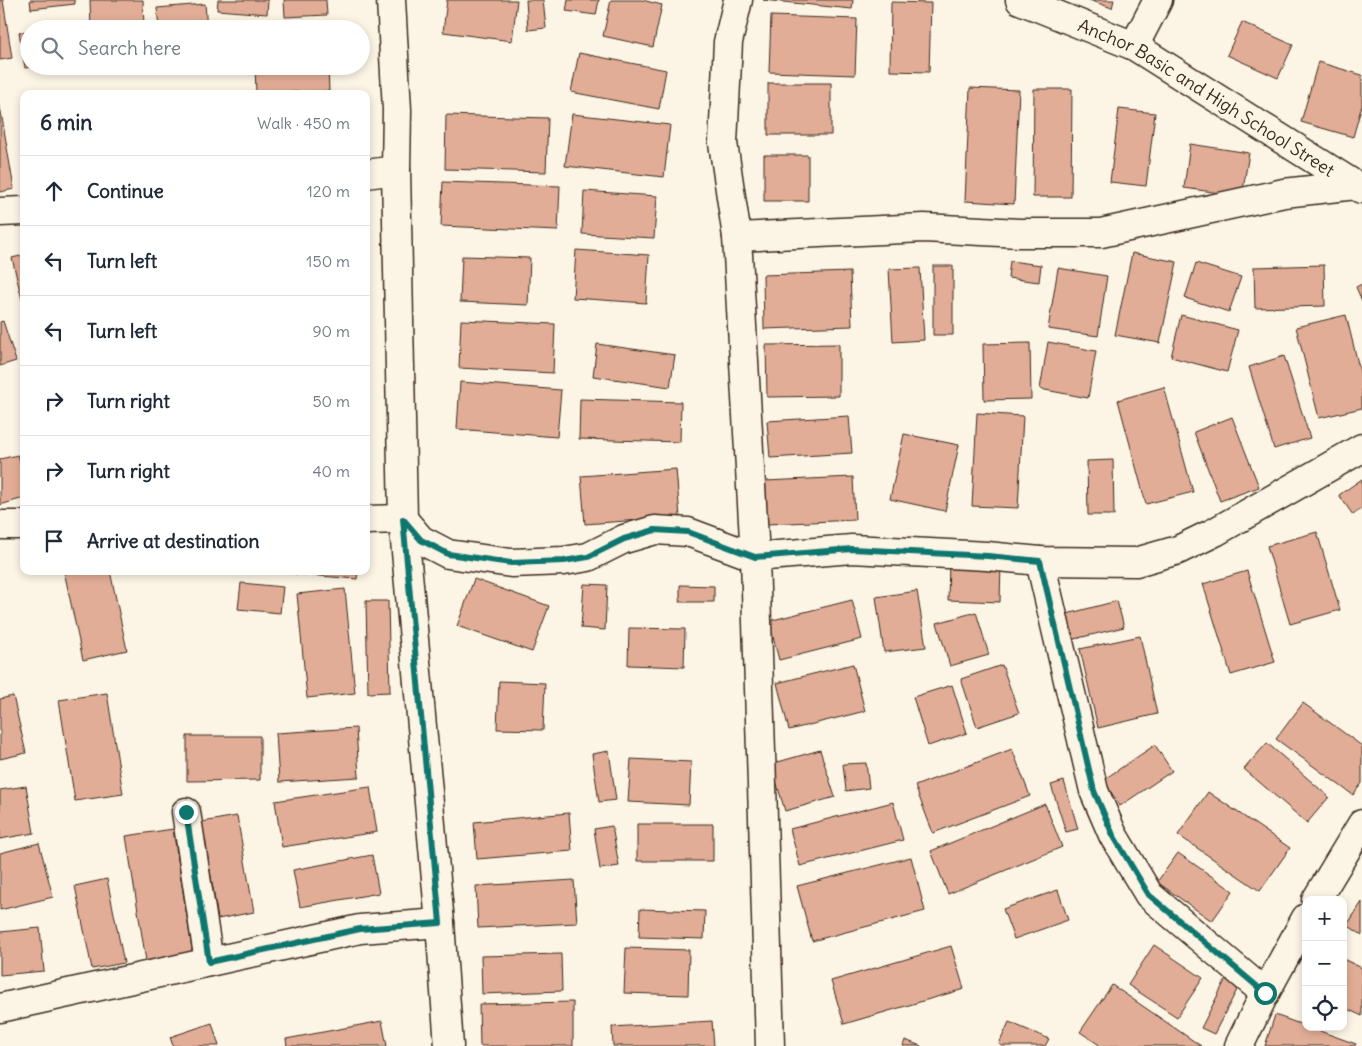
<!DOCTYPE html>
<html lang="en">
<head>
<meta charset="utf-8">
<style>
	:root { --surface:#fff; --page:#f6f6f7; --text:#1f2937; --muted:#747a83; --line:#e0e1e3 }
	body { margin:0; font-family:Delius,sans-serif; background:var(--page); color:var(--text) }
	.controls { position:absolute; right:15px; bottom:15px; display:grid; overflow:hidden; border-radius:10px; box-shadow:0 2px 8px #0003 }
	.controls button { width:45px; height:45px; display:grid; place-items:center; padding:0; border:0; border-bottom:1px solid var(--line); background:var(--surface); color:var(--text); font:25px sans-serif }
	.stop { position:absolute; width:15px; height:15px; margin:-11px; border:4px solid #0f766e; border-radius:50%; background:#fff }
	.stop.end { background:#0f766e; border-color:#fff; box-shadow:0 1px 5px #0008 }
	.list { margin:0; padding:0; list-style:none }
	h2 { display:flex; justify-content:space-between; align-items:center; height:65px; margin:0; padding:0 20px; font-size:21px }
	h2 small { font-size:16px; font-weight:400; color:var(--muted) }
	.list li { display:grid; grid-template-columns:32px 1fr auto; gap:15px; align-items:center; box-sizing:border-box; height:70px; padding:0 20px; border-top:1px solid var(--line) }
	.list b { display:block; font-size:19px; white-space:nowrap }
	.list em { font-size:16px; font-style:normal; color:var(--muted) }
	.icon { flex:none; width:28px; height:28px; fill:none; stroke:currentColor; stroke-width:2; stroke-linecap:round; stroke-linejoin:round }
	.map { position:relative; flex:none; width:1362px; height:1046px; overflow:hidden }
	.search { position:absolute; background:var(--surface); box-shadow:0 2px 8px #0003; left:20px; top:20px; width:350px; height:55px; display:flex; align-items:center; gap:12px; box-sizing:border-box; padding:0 18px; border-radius:28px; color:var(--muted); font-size:19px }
	.panel { position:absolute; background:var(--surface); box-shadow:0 2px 8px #0003; left:20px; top:90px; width:350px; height:485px; border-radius:10px }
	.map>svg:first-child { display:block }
	.building { fill:#e2ad96; stroke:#3b2a1e }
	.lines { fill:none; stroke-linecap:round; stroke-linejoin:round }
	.minor-casing { stroke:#3b2a1e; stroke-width:31 }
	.minor { stroke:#fcf5e5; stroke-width:28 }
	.route { stroke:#0f766e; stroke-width:6 }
	.labels { text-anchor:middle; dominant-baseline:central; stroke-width:5; stroke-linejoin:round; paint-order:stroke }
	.street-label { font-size:18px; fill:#3b2a1e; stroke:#fcf5e5 }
</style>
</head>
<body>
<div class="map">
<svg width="1362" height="1046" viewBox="0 0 1362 1046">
	<rect width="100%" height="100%" fill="#fcf5e5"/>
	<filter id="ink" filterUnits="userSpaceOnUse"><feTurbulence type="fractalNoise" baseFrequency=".02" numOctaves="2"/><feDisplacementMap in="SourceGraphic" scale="10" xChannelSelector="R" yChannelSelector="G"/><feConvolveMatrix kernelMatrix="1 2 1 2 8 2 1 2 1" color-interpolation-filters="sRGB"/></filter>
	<g filter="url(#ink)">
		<path class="building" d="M 0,0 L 3,0 L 12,58 L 0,60 Z
			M 30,0 L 74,0 L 75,4 L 31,9 Z
			M 90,0 L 143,0 L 144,29 L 91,29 Z
			M 218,0 L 268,0 L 267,14 L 217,10 Z
			M 284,0 L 326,0 L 327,15 L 285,17 Z
			M 447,0 L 517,0 L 512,41 L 443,32 Z
			M 526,0 L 543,0 L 546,28 L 528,30 Z
			M 568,0 L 599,0 L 596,15 L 566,11 Z
			M 611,0 L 642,0 L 662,5 L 653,47 L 603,36 Z
			M 763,0 L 853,0 L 852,9 Z
			M 1089,0 L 1114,0 L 1112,8 Z
			M 891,2 L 931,3 L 929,72 L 890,71 Z
			M 205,4 L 207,29 L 159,29 L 157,8 Z
			M 771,16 L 857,19 L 855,75 L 769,72 Z
			M 1242,22 L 1293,45 L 1278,78 L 1227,55 Z
			M 68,23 L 69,29 L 39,29 Z
			M 29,31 L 29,66 L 37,66 L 25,68 L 19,32 Z
			M 579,53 L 666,70 L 659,109 L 571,92 Z
			M 1318,62 L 1362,75 L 1362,105 L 1353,137 L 1301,122 Z
			M 255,66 L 328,66 L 329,91 L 256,93 Z
			M 768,83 L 831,83 L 831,135 L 768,135 Z
			M 970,88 L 1019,90 L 1014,204 L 965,201 Z
			M 1034,89 L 1072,89 L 1071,197 L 1033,197 Z
			M 0,106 L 14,189 L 0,192 Z
			M 1119,109 L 1155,113 L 1146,186 L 1110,182 Z
			M 572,114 L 670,125 L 664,177 L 565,166 Z
			M 446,115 L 548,118 L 546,172 L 445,169 Z
			M 1190,144 L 1249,153 L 1242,196 L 1184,188 Z
			M 764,155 L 808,155 L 808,201 L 764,201 Z
			M 443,182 L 560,186 L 558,231 L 441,226 Z
			M 584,191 L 657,196 L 654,238 L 582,234 Z
			M 576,250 L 649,255 L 646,303 L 573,298 Z
			M 1132,253 L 1177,262 L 1160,343 L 1115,335 Z
			M 24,255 L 24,308 L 12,258 Z
			M 462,256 L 530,258 L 528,305 L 460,302 Z
			M 1010,261 L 1041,265 L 1039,282 L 1008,278 Z
			M 1196,263 L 1241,277 L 1229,312 L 1185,298 Z
			M 1324,265 L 1325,306 L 1255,308 L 1254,267 Z
			M 933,266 L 953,266 L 953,335 L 933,335 Z
			M 920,268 L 924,340 L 893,342 L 889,269 Z
			M 1058,268 L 1107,276 L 1098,336 L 1048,329 Z
			M 850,272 L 852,326 L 764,329 L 763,275 Z
			M 1362,284 L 1362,301 L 1356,287 Z
			M 1181,315 L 1238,330 L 1227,372 L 1171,357 Z
			M 1346,315 L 1362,380 L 1362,408 L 1319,418 L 1296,327 Z
			M 461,320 L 555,324 L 553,373 L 459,368 Z
			M 3,321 L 16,361 L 0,366 L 0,322 Z
			M 1048,342 L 1096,351 L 1088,398 L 1040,389 Z
			M 1030,343 L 1031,399 L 984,400 L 983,344 Z
			M 597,344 L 675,355 L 670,387 L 593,376 Z
			M 839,344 L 839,396 L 767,397 L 766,345 Z
			M 1284,356 L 1310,438 L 1274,449 L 1249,367 Z
			M 460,382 L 561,390 L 557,437 L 457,429 Z
			M 1164,387 L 1193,492 L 1146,504 L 1118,400 Z
			M 580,399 L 681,402 L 680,442 L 579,439 Z
			M 977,413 L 1023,416 L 1018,508 L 972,506 Z
			M 849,416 L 852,453 L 770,458 L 767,421 Z
			M 1232,417 L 1259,487 L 1220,501 L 1194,432 Z
			M 904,434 L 959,445 L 945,511 L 890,499 Z
			M 18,455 L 24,475 L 24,498 L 0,505 L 0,459 Z
			M 1113,460 L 1114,515 L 1088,515 L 1087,461 Z
			M 676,469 L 680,517 L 585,524 L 581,476 Z
			M 853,477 L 855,520 L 767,524 L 765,481 Z
			M 1362,479 L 1362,508 L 1353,515 L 1339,495 Z
			M 1317,532 L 1340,610 L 1290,624 L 1267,546 Z
			M 949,561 L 1001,563 L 1000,602 L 948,600 Z
			M 64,571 L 110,571 L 127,650 L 83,660 Z
			M 295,571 L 358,571 L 357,579 L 295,574 Z
			M 1247,571 L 1275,662 L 1231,675 L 1203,584 Z
			M 474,579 L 549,606 L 532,652 L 457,626 Z
			M 241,583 L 283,587 L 280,613 L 238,609 Z
			M 584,584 L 607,585 L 605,630 L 581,628 Z
			M 680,585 L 714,586 L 714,602 L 680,602 Z
			M 345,589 L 355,693 L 307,698 L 297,594 Z
			M 917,591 L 926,647 L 884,652 L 876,597 Z
			M 852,600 L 862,639 L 779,660 L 769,621 Z
			M 366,601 L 388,601 L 390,692 L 368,693 Z
			M 1117,601 L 1124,627 L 1070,640 L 1063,615 Z
			M 976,612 L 989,655 L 950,666 L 937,623 Z
			M 629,628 L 685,629 L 684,667 L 628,665 Z
			M 1140,636 L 1157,714 L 1098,728 L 1080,649 Z
			M 853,664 L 865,711 L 789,730 L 777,683 Z
			M 1002,665 L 1019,713 L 977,727 L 961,679 Z
			M 499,681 L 545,683 L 543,730 L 497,729 Z
			M 952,685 L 967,733 L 928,746 L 913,697 Z
			M 107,693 L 123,794 L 75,801 L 59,700 Z
			M 13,696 L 26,753 L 0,759 L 0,699 Z
			M 1303,703 L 1362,746 L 1362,783 L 1353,795 L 1276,739 Z
			M 356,728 L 359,777 L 279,782 L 276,733 Z
			M 187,736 L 260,736 L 260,780 L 187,781 Z
			M 1267,743 L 1329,797 L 1307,823 L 1244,769 Z
			M 1155,745 L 1172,771 L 1120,806 L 1103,780 Z
			M 1012,749 L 1030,796 L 933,833 L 915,786 Z
			M 820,750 L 835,797 L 785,811 L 771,764 Z
			M 609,751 L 616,800 L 599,802 L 592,754 Z
			M 631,759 L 691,762 L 689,805 L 628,802 Z
			M 866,763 L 869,788 L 846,791 L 843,764 Z
			M 1064,781 L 1078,829 L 1066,832 L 1051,785 Z
			M 26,786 L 34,833 L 0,839 L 0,790 Z
			M 370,787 L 377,832 L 282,847 L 275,801 Z
			M 1208,792 L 1290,848 L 1260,891 L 1178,835 Z
			M 893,802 L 903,840 L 800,866 L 790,829 Z
			M 1045,804 L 1062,847 L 948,894 L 931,851 Z
			M 569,813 L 572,851 L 477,859 L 474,822 Z
			M 237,816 L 254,912 L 218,919 L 202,822 Z
			M 637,824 L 713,824 L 713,861 L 637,861 Z
			M 612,826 L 619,866 L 600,869 L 594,829 Z
			M 173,829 L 193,954 L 146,961 L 126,836 Z
			M 39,843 L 53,897 L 0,910 L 0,853 Z
			M 1178,853 L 1233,891 L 1212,921 L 1157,882 Z
			M 372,855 L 379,893 L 300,907 L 293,870 Z
			M 911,857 L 925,911 L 812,941 L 797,886 Z
			M 107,879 L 124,963 L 92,969 L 75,886 Z
			M 574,880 L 577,923 L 478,928 L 476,886 Z
			M 1058,890 L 1068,920 L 1014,939 L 1003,909 Z
			M 1362,902 L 1362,935 L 1347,925 Z
			M 640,909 L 705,911 L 704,939 L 639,937 Z
			M 40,928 L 44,971 L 0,975 L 0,932 Z
			M 1154,945 L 1203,978 L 1177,1017 L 1128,985 Z
			M 951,946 L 964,989 L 844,1024 L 831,981 Z
			M 626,948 L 689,950 L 688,995 L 624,993 Z
			M 561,954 L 562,991 L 482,994 L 481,956 Z
			M 1343,959 L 1362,968 L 1362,1016 L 1343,1007 Z
			M 1227,977 L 1240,984 L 1214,1034 L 1201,1028 Z
			M 1112,985 L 1201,1046 L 1101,1046 L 1080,1032 Z
			M 573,1002 L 573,1046 L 480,1046 L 479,1004 Z
			M 1275,1015 L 1356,1044 L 1355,1046 L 1265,1046 Z
			M 382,1021 L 387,1046 L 287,1046 L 286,1039 Z
			M 712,1021 L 714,1046 L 613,1046 L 612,1027 Z
			M 1009,1022 L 1049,1039 L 1045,1046 L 1002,1046 L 999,1044 Z
			M 212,1023 L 219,1046 L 173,1046 L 170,1037 Z
			M 905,1040 L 921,1046 L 903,1046 Z"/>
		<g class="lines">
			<g class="minor-casing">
				<g id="minor">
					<path d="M 391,0 L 397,110 L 396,170 L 403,519 L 440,923 L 449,1046"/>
					<path d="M 738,0 L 728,42 L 723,143 L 737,237 L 755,557 L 770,1046"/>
					<path id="s1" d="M 1020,0 L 1134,46 L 1361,189"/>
					<path d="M 1134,46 L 1158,0"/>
					<path d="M 366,174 L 396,170"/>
					<path d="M 0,212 L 24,211"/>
					<path d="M 737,237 L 924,228 L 1020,233 L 1101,233 L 1284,193 L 1356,185"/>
					<path d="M 366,520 L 403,519 L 421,540 L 448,554 L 511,563 L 564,561 L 588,557 L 624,539 L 655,530 L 688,532 L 755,557 L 852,549 L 987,556 L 1040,561 L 1136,562 L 1178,550 L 1215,532 L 1362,448"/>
					<path d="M 0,525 L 24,525"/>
					<path d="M 1040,561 L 1094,791 L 1113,835 L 1149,895 L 1265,993"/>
					<path d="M 186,812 L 209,962"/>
					<path d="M 1316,900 L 1362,824"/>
					<path d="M 0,1008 L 360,929 L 440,923"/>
					<path d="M 1239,1046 L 1265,993 L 1306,918"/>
				</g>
			</g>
			<use href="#minor" class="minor"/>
		</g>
	</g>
	<g class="lines" filter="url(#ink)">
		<path class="route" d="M 186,812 L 209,962 L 360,929 L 440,923 L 403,519 L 421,540 L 448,554 L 511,563 L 564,561 L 588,557 L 624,539 L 655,530 L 688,532 L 755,557 L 852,549 L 988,556 L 1040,561 L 1094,791 L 1113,835 L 1149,895 L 1265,993"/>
	</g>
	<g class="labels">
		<g class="street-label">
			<text stroke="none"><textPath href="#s1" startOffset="211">Anchor Basic and High School Street</textPath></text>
		</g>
	</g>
</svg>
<div class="controls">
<button>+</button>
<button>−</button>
<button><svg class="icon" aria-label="locate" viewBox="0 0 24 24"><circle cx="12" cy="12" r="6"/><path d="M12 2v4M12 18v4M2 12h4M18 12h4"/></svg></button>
</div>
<div class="stop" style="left:1265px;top:993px"></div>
<div class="stop end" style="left:186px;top:812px"></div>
<div class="search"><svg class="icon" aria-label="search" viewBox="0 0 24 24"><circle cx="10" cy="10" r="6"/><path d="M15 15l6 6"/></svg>Search here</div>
<section class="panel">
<h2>6 min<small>Walk · 450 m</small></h2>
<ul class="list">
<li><svg class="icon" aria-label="ahead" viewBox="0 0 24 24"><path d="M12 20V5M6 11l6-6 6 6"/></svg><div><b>Continue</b></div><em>120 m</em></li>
<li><svg class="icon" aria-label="left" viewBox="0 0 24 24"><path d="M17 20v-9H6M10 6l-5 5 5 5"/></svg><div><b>Turn left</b></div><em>150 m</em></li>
<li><svg class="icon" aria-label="left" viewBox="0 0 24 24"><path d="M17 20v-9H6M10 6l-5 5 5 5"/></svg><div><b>Turn left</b></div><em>90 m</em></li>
<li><svg class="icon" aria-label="right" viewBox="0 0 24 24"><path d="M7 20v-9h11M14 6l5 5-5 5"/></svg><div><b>Turn right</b></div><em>50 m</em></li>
<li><svg class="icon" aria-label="right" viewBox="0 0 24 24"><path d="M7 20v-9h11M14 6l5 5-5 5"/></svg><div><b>Turn right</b></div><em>40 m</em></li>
<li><svg class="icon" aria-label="arrive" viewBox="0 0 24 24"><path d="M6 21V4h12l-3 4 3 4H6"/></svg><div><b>Arrive at destination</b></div></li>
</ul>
</section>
</div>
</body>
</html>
